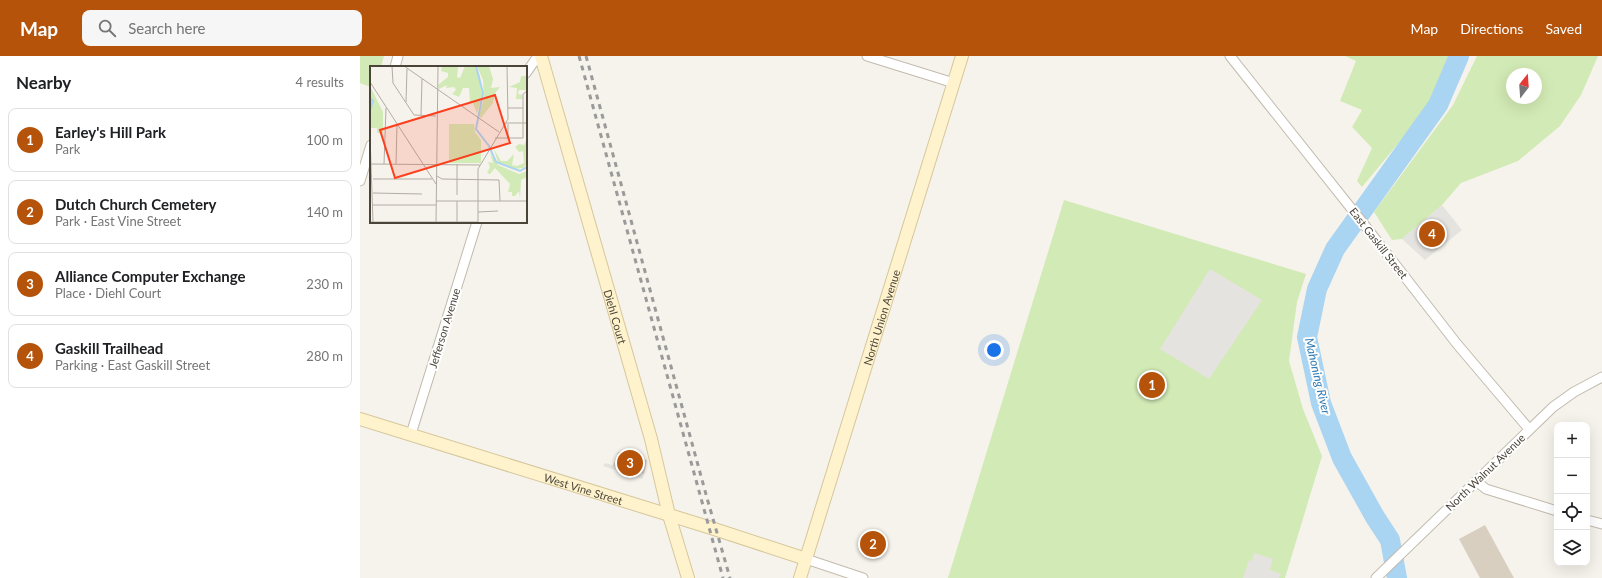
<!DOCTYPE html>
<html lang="en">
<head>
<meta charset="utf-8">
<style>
	:root { --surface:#fff; --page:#f6f6f6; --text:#202124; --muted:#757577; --line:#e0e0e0; --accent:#b45309 }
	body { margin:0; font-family:Lato,sans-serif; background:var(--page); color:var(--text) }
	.controls { position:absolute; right:12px; bottom:12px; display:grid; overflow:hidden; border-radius:8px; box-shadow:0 4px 16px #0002 }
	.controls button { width:36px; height:36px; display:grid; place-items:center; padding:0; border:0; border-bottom:1px solid var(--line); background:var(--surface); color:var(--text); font:20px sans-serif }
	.compass { position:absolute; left:1146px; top:12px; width:36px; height:36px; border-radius:50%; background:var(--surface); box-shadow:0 4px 16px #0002; rotate:17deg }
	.you { position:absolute; left:634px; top:294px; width:14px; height:14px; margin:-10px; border:3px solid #fff; border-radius:50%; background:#1a73e8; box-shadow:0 0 0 6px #1a73e833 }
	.badge { display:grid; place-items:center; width:26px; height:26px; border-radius:50%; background:var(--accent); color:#fff; font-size:13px; font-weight:700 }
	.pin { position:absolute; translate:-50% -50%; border:2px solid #fff; box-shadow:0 1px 4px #0006 }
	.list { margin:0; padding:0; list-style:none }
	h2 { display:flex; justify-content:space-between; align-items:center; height:52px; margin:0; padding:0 16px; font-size:17px }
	h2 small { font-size:13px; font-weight:400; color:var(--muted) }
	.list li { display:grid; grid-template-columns:26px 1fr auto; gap:12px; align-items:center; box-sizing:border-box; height:64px; margin:0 8px 8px; padding:0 8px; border:1px solid var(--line); border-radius:8px }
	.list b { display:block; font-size:15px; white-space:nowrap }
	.list p { margin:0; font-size:13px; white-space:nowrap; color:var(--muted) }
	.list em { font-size:13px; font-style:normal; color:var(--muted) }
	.icon { flex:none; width:22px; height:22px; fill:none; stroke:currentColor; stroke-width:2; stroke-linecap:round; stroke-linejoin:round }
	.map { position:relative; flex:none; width:1242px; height:522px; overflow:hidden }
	header { display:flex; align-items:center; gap:24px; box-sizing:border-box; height:56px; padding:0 20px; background:var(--accent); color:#fff }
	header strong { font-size:19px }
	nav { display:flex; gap:22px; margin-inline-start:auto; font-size:14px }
	.search { width:280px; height:36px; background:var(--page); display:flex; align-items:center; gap:10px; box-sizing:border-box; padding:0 14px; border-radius:8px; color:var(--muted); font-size:15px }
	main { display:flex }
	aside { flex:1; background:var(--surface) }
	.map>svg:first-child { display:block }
	.green { fill:#d2eab5; fill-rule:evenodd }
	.parking { fill:#e5e3e0 }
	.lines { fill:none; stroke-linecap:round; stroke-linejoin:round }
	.river { stroke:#a9d4f2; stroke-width:20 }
	.building { fill:#d8cfc1 }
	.street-casing { stroke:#c2bbae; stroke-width:11 }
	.secondary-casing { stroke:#d6c79b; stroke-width:14 }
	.street { stroke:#fff; stroke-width:9 }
	.secondary { stroke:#fff3cd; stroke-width:12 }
	.rail { stroke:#9a9a9a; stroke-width:3; stroke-dasharray:5 5; stroke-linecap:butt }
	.labels { text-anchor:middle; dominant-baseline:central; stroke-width:4; stroke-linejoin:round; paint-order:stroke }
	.street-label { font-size:11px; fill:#4b4439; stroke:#fff }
	.water-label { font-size:12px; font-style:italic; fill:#2e7ab2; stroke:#fff }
	.inset-river { fill:none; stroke:#a9d4f2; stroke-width:2 }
	.inset-road { fill:none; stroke:#b2ada4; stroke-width:1 }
	.view { fill:#fc3f1d; fill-opacity:0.15; stroke:#fc3f1d; stroke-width:2 }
	.inset-edge { fill:none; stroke:#4b4439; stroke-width:2 }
</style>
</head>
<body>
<header>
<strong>Map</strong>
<div class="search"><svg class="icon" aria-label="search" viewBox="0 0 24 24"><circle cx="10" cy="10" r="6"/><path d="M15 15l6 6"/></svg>Search here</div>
<nav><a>Map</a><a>Directions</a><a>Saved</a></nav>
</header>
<main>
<aside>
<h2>Nearby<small>4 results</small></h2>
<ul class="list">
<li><span class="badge">1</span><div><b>Earley's Hill Park</b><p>Park</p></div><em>100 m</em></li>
<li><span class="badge">2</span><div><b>Dutch Church Cemetery</b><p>Park · East Vine Street</p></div><em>140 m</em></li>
<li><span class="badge">3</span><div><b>Alliance Computer Exchange</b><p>Place · Diehl Court</p></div><em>230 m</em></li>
<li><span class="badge">4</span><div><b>Gaskill Trailhead</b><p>Parking · East Gaskill Street</p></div><em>280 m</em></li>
</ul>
</aside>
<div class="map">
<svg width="1242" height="522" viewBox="0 0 1242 522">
	<rect width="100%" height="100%" fill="#f6f3ec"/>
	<path class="green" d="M 0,0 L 24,0 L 21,11 L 11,11 L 11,31 L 0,27 Z
		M 985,0 L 1093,0 L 1080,31 L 1056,66 L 1002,131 L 997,125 L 1012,92 L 992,71 L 1002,54 L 980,45 L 996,5 Z
		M 1117,0 L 1238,0 L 1221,39 L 1200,70 L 1158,105 L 1101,127 L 1082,149 L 1042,183 L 1032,184 L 1014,156 L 1093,49 ZM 1152,18 L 1176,18 L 1176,42 L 1152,42 Z
		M 704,144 L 946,218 L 937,246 L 929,305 L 943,353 L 962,400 L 925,522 L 588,522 Z"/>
	<path class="parking" d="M 1082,149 L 1102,174 L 1065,204 L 1042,183 Z
		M 850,213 L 902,244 L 849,323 L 800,293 Z
		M 245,407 L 284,418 L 282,423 L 243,410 Z
		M 894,497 L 913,503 L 910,514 L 921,518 L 919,522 L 883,522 L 889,504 L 892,505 Z"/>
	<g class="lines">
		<path class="river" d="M 1037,522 L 1030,484 L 1015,461 L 982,402 L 961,347 L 947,281 L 957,233 L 975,193 L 1078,49 L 1099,0"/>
	</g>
	<path class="building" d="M 258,396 L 287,404 L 284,418 L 253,410 Z
		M 1125,469 L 1154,522 L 1120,522 L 1099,483 Z"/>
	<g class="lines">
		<g class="street-casing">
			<path id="street" d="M 507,0 L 594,27
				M 870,0 L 1010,176 L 1097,288 L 1169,373
				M 35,11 L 38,0
				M 166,17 L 178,0
				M 0,125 L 11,89
				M 51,378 L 117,166
				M 1116,425 L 1126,433 L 1197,455
				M 1227,464 L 1242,468
				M 446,503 L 503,522
				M 1016,522 L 1193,351 L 1214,336 L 1242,321"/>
		</g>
		<g class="secondary-casing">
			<g id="secondary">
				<path id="s1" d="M 181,0 L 291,383 L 309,459 L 328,522"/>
				<path id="s2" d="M 0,363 L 348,471 L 446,503"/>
				<path id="s3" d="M 440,522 L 602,0"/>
			</g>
		</g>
		<use href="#street" class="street"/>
		<use href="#secondary" class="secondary"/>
		<path class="rail" d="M 219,0 L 363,522
			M 226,0 L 347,442 L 370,522"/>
	</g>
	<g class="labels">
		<g class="street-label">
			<text transform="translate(1019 187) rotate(52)">East Gaskill Street</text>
			<text stroke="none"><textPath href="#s1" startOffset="271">Diehl Court</textPath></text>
			<text stroke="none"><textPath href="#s3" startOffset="273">North Union Avenue</textPath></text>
			<text transform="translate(84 272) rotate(-73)">Jefferson Avenue</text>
			<text transform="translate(1125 416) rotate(-44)">North Walnut Avenue</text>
			<text stroke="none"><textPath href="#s2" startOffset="234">West Vine Street</textPath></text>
		</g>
		<g class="water-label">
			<text transform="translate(958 320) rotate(77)">Mahoning River</text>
		</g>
	</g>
	<g transform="translate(10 10)">
		<rect width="157" height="157" fill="#f6f3ec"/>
		<path d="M 72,0 L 88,0 L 87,11 L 90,12 L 95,0 L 105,0 L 110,10 L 112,29 L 107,48 L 103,37 L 100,36 L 99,22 L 93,22 L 89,31 L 82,28 L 86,24 L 84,21 L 76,22 L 77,19 L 69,23 L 68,19 L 78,11 L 78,7 L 71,5 ZM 107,0 L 119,0 L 123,13 L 121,22 L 130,21 L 125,27 L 123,37 L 111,52 L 109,50 L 114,32 L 113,14 ZM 151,10 L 157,10 L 157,24 L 149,24 L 148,28 L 152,29 L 152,33 L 146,33 L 147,22 L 139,21 L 150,16 ZM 0,20 L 13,46 L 13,67 L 7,67 L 7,62 L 0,62 ZM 79,58 L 104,58 L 105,66 L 111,74 L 111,97 L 79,97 ZM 157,73 L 157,98 L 153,102 L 144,103 L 128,97 L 124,83 L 131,95 L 137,95 L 144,88 L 142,99 L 147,100 L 154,97 L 153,85 L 149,86 L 145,81 L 149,78 L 154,79 ZM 120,87 L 128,99 L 149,108 L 157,105 L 157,111 L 151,114 L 150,133 L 149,125 L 145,130 L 142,130 L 142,126 L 138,126 L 140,118 L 125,102 L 120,108 L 117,107 L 120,101 L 118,96 L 123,97 Z" fill="#d2eab5"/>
		<path class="inset-river" d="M 106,0 L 113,27 L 106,63 L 119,80 L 126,96 L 150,105 L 157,101M 0,32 L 3,35 L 0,44"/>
		<path class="inset-road" d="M 22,0 L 23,17 L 44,49 L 66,50M 34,0 L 129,66M 0,16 L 66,118M 36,36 L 37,3M 138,42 L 153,42M 51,49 L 52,13M 136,57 L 157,57M 138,58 L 138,72M 0,70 L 3,156M 125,72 L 153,72 L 153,28 L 157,25M 0,98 L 110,99M 14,98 L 16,42M 26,98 L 27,59M 87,98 L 87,129M 67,110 L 72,113 L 129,114 L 130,135M 3,113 L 62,113M 3,127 L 52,128M 66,135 L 157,135M 3,139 L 66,139M 108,146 L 128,145M 0,156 L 108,156M 66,157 L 68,0M 87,157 L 87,135M 108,157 L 108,103 L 138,53 L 137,0"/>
		<path class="view" d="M 125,29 L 140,77 L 25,112 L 10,64 Z"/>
		<rect width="157" height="157" class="inset-edge"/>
	</g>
</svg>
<div class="controls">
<button>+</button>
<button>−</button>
<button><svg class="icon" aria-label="locate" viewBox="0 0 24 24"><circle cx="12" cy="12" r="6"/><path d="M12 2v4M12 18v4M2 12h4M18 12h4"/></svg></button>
<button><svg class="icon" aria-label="layers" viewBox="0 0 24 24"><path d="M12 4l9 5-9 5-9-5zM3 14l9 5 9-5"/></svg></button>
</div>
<svg class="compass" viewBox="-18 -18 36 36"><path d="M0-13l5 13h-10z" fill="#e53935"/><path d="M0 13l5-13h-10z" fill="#757577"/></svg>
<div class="you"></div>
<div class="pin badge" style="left:792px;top:329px">1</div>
<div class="pin badge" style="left:513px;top:488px">2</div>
<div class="pin badge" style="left:270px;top:407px">3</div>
<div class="pin badge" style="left:1072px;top:178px">4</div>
</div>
</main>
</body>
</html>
